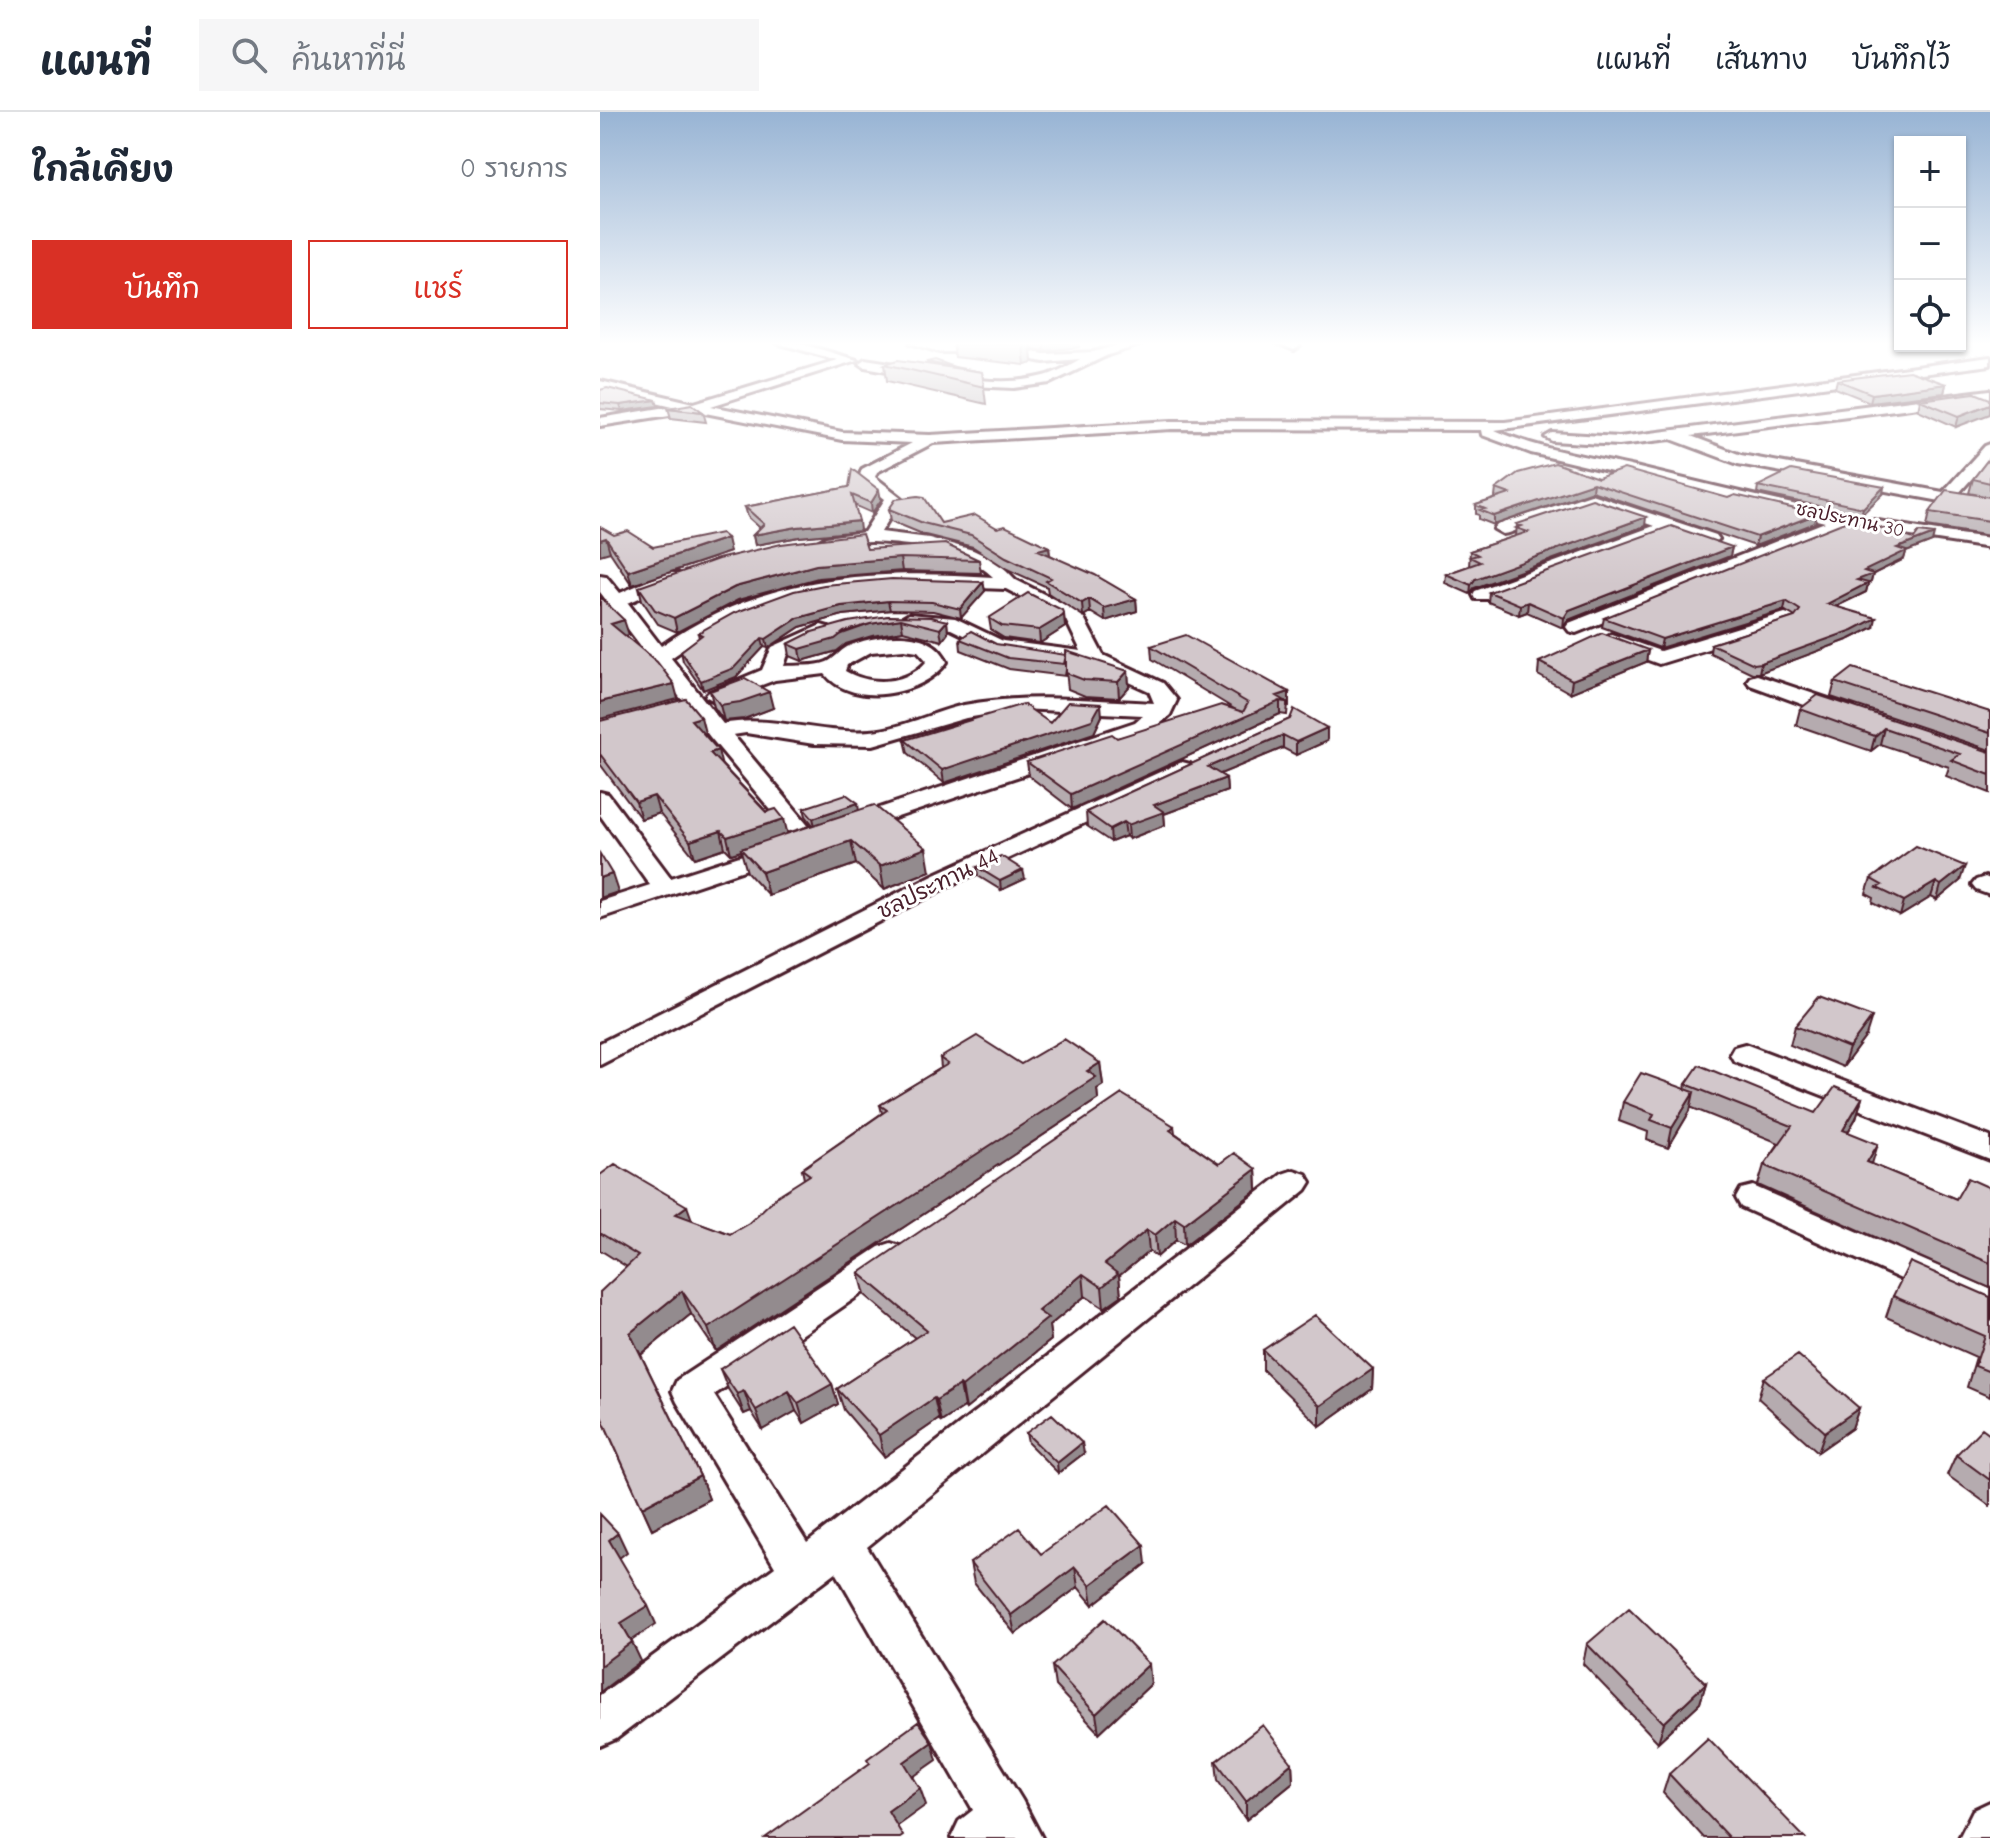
<!DOCTYPE html>
<html lang="th">
<head>
<meta charset="utf-8">
<style>
	:root { --surface:#fff; --page:#f6f6f7; --text:#1f2937; --muted:#747a83; --line:#e0e1e3; --accent:#d93025 }
	body { margin:0; font-family:"Comic Neue","Playpen Sans Thai",sans-serif; background:var(--page); color:var(--text) }
	.controls { position:absolute; right:24px; top:24px; display:grid; overflow:hidden; border-radius:0px; box-shadow:0 2px 6px #0004 }
	.controls button { width:72px; height:72px; display:grid; place-items:center; padding:0; border:0; border-bottom:2px solid var(--line); background:var(--surface); color:var(--text); font:40px sans-serif }
	.list { margin:0; padding:0; list-style:none }
	h2 { display:flex; justify-content:space-between; align-items:center; height:104px; margin:0; padding:0 32px; font-size:34px }
	h2 small { font-size:26px; font-weight:400; color:var(--muted) }
	.actions { display:flex; gap:16px; padding:24px 32px }
	.actions a { flex:1; padding:18px 0; border:2px solid var(--accent); border-radius:0px; text-align:center; font-size:28px; color:var(--accent) }
	.actions .main { background:var(--accent); color:#fff }
	.icon { flex:none; width:44px; height:44px; fill:none; stroke:currentColor; stroke-width:2; stroke-linecap:round; stroke-linejoin:round }
	.map { position:relative; flex:none; width:1390px; height:1726px; overflow:hidden }
	header { display:flex; align-items:center; gap:48px; box-sizing:border-box; height:112px; padding:0 40px; background:var(--surface); border-bottom:2px solid var(--line) }
	header strong { font-size:38px }
	nav { display:flex; gap:44px; margin-inline-start:auto; font-size:28px }
	.search { width:560px; height:72px; background:var(--page); display:flex; align-items:center; gap:20px; box-sizing:border-box; padding:0 28px; border-radius:0px; color:var(--muted); font-size:30px }
	main { display:flex }
	aside { flex:1; background:var(--surface) }
	.map>svg:first-child { display:block }
	.lines { fill:none; stroke-linecap:round; stroke-linejoin:round }
	.minor-casing { stroke:#4a1f2b; stroke-width:6 }
	.minor { fill:#fff; fill-rule:evenodd }
	.wall { fill:#b5abaf; stroke:#4a1f2b; stroke-width:2 }
	.shaded-wall { fill:#938b8e; stroke:#4a1f2b; stroke-width:2 }
	.building { fill:#d2c7cb; stroke:#4a1f2b; stroke-width:2 }
	.labels { text-anchor:middle; dominant-baseline:central; stroke-width:6; stroke-linejoin:round; paint-order:stroke }
	.far-street-label { font-size:18px; fill:#4a1f2b; stroke:#fff }
	.street-label { font-size:22px; fill:#4a1f2b; stroke:#fff }
</style>
</head>
<body>
<header>
<strong>แผนที่</strong>
<div class="search"><svg class="icon" aria-label="search" viewBox="0 0 24 24"><circle cx="10" cy="10" r="6"/><path d="M15 15l6 6"/></svg>ค้นหาที่นี่</div>
<nav><a>แผนที่</a><a>เส้นทาง</a><a>บันทึกไว้</a></nav>
</header>
<main>
<aside>
<h2>ใกล้เคียง<small>0 รายการ</small></h2>
<ul class="list">
</ul>
<div class="actions"><a class="main">บันทึก</a><a>แชร์</a></div>
</aside>
<div class="map">
<svg width="1390" height="1726" viewBox="0 0 1390 1726">
	<rect width="100%" height="100%" fill="#fff"/>
	<filter id="ink" filterUnits="userSpaceOnUse"><feTurbulence type="fractalNoise" baseFrequency=".0125" numOctaves="2"/><feDisplacementMap in="SourceGraphic" scale="16" xChannelSelector="R" yChannelSelector="G"/><feConvolveMatrix kernelMatrix="1 2 1 2 8 2 1 2 1" color-interpolation-filters="sRGB"/></filter>
	<g filter="url(#ink)">
		<g class="lines">
			<g class="minor-casing">
				<path id="minor" d="M 177,231 L 199,231 L 257,248 L 111,294 L 242,320 L 330,323 L 572,309 L 905,310 L 1390,245 L 1390,253 L 895,318 C 942,339 994,345 1043,357 C 1158,385 1272,412 1390,426 L 1390,436 L 1245,414 L 976,521 L 969,519 L 966,515 L 969,511 L 1225,410 L 931,341 L 882,323 L 881,318 L 572,317 L 333,331 L 277,360 L 275,365 L 302,386 L 281,420 L 329,426 L 373,438 L 398,450 L 416,468 L 481,501 L 503,543 L 563,571 L 577,588 L 570,603 L 551,620 L 250,721 L 241,719 L 238,714 L 241,709 L 535,610 L 543,603 L 420,597 L 366,606 L 273,633 L 214,632 L 146,621 L 133,623 L 221,728 L 218,733 L 200,733 L 110,625 L 0,480 L 0,463 L 6,464 L 20,481 L 66,461 L 78,461 L 81,465 L 78,469 L 28,491 L 61,534 C 164,462 271,457 393,465 C 365,437 311,432 272,430 C 256,429 230,442 217,430 L 226,425 L 264,420 L 285,387 L 261,369 L 259,366 L 262,357 L 312,331 L 242,328 L 95,299 L 0,314 L 0,306 L 73,294 L 0,277 L 0,269 L 94,291 L 237,248 ZM 294,473 L 406,477 L 466,508 L 481,539 L 403,529 L 355,506 L 309,502 L 299,508 L 309,514 L 351,517 L 398,540 L 490,552 L 549,579 L 554,591 C 490,588 427,581 364,593 C 333,600 301,617 270,619 C 221,623 170,602 123,612 L 71,546 C 147,492 201,478 294,473 Z
					M 310,231 L 393,232 L 444,242 L 493,240 L 525,231 L 546,231 L 508,243 L 450,271 L 414,276 L 371,274 L 265,255 L 259,251 L 265,247 C 321,254 383,279 440,265 C 455,262 468,254 480,247 L 444,250 L 393,240 L 339,240 Z
					M 677,231 L 698,231 L 700,234 L 694,238 Z
					M 1390,278 L 1390,286 L 1091,324 L 1141,343 L 1343,380 L 1385,334 L 1390,332 L 1390,346 L 1358,382 L 1390,388 L 1390,398 L 1138,352 L 1071,327 L 1019,333 L 952,329 L 945,325 L 952,321 L 1019,325 Z
					M 991,382 L 1116,423 L 1119,427 L 1110,432 L 1071,419 L 889,487 L 875,487 L 873,483 L 875,479 L 1054,414 L 991,392 L 909,421 L 903,422 L 894,417 L 897,413 Z
					M 1185,501 L 1192,503 L 1195,507 L 1192,511 L 1059,552 L 1004,532 L 1001,528 L 1011,522 L 1060,539 Z
					M 221,513 L 228,515 L 231,519 L 228,523 L 188,542 L 184,554 C 196,553 216,555 227,550 C 234,547 240,539 247,535 C 275,522 333,514 347,550 C 324,583 253,597 225,562 L 175,568 L 116,590 L 105,584 L 109,580 L 162,558 L 172,535 ZM 304,537 L 318,539 L 327,549 C 307,573 271,574 245,559 L 247,553 L 271,540 Z
					M 1157,563 L 1253,595 L 1256,600 L 1245,606 L 1237,605 L 1150,573 L 1147,569 L 1150,565 Z
					M 582,650 L 590,652 L 593,657 L 590,662 L 353,772 L 0,953 L 0,931 L 335,762 Z
					M 0,680 L 8,682 L 71,766 L 180,731 L 189,733 L 192,738 L 189,743 L 0,806 L 0,789 L 50,773 L 0,703 Z
					M 1385,765 L 1390,767 L 1390,783 L 1376,778 L 1372,773 L 1376,768 Z
					M 1145,932 L 1390,1025 L 1390,1048 L 1134,949 L 1130,942 L 1134,935 Z
					M 694,1058 L 706,1062 L 711,1070 L 706,1078 L 267,1435 L 422,1688 L 442,1726 L 351,1726 L 359,1709 L 373,1698 L 236,1460 L 16,1627 L 0,1634 L 0,1583 L 175,1455 L 77,1290 L 72,1279 L 77,1268 L 279,1135 L 291,1131 L 303,1135 L 308,1144 L 303,1153 L 114,1283 L 207,1431 L 682,1062 Z
					M 1153,1074 L 1390,1177 L 1390,1207 L 1141,1095 L 1136,1086 L 1141,1077 Z
					M 1390,1690 L 1390,1726 L 1359,1726 L 1373,1698 Z"/>
			</g>
			<use href="#minor" class="minor"/>
		</g>
		<path class="wall" d="M 353,231 L 479,231 L 479,235 L 444,239 L 431,236 L 432,251 L 425,253 L 355,245 Z
			M 327,250 L 382,260 L 386,292 L 287,269 L 285,252 L 328,252 Z
			M 1237,268 L 1346,272 L 1344,281 L 1270,290 L 1235,276 Z
			M 0,278 L 56,288 L 58,294 L 22,299 L 0,297 Z
			M 1375,281 L 1356,315 L 1318,298 L 1320,288 Z
			M 68,296 L 103,300 L 106,310 L 71,306 Z
			M 1390,345 L 1390,424 L 1327,414 L 1330,400 L 1384,384 L 1369,381 L 1373,367 Z
			M 998,366 L 1215,411 L 1155,434 L 992,379 L 894,413 L 879,407 L 879,403 L 876,402 L 876,393 L 898,386 L 895,385 L 896,377 Z
			M 1158,374 L 1283,382 L 1261,403 L 1157,381 Z
			M 249,375 L 281,388 L 272,401 L 254,393 L 260,419 L 199,425 L 155,433 L 153,423 L 160,416 L 148,405 L 145,395 Z
			M 289,397 L 341,411 L 397,416 L 449,435 L 450,443 L 536,487 L 537,499 L 505,509 L 490,500 L 483,504 L 448,481 L 447,475 L 407,457 L 373,435 L 325,423 L 291,409 Z
			M 917,412 L 1045,414 L 874,476 L 870,482 L 845,471 L 846,462 L 869,454 L 870,439 L 916,424 Z
			M 0,415 L 14,423 L 53,435 L 130,440 L 32,473 L 10,440 Z
			M 1314,427 L 1332,430 L 1306,440 L 1304,447 L 1273,462 L 1271,470 L 1268,472 L 1266,480 L 1237,494 L 1274,515 L 1250,527 L 1159,561 L 1152,561 L 1110,541 L 1111,532 L 1195,505 L 1184,498 L 1060,536 L 1002,515 L 1004,506 Z
			M 1132,435 L 1130,444 L 968,508 L 963,516 L 927,500 L 919,503 L 888,490 L 889,480 Z
			M 267,437 L 379,448 L 381,461 L 302,459 L 218,466 L 138,488 L 77,520 L 58,512 L 42,488 L 39,475 Z
			M 383,470 L 385,479 L 361,506 L 333,499 L 290,498 L 243,503 L 200,515 L 168,536 L 164,535 L 136,565 L 103,578 L 83,549 L 81,539 L 99,526 L 98,521 Z
			M 464,503 L 465,515 L 440,531 L 404,526 L 391,518 L 389,506 Z
			M 288,504 L 347,509 L 348,521 L 342,529 L 303,519 L 272,524 L 246,532 L 237,539 L 202,549 L 190,544 L 188,532 Z
			M 360,527 L 528,559 L 529,575 L 519,586 L 485,584 L 468,577 L 466,558 L 465,564 L 409,557 L 361,538 Z
			M 551,534 L 689,580 L 687,603 L 680,602 L 472,697 L 429,664 L 427,650 L 517,626 L 636,598 L 552,547 Z
			M 1048,538 L 1046,550 L 970,581 L 938,563 L 939,550 Z
			M 1235,570 L 1390,600 L 1390,638 L 1231,585 Z
			M 110,579 L 173,596 L 144,607 L 124,609 L 114,595 Z
			M 1200,597 L 1390,640 L 1390,681 L 1346,664 L 1349,655 L 1280,632 L 1271,639 L 1196,613 Z
			M 502,604 L 494,621 L 344,671 L 308,641 L 305,628 Z
			M 690,607 L 727,629 L 696,643 L 683,636 L 620,662 L 626,666 L 627,679 L 564,702 L 565,713 L 529,727 L 526,724 L 511,730 L 487,714 L 486,700 Z
			M 0,609 L 105,621 L 103,622 L 121,652 L 187,721 L 213,713 L 206,704 L 204,696 L 259,698 L 330,759 L 284,777 L 256,752 L 168,783 L 147,760 L 141,739 L 131,742 L 125,736 L 95,746 L 59,701 L 41,707 L 0,652 Z
			M 377,755 L 425,767 L 401,778 L 378,764 Z
			M 1271,767 L 1360,769 L 1337,788 L 1331,785 L 1300,804 L 1273,791 L 1274,786 L 1266,782 Z
			M 1195,914 L 1266,924 L 1243,955 L 1190,933 Z
			M 340,946 L 421,952 L 500,951 L 503,973 L 497,977 L 498,987 L 116,1239 L 91,1202 L 41,1243 L 100,1364 L 109,1387 L 52,1417 L 0,1302 L 27,1155 L 0,1138 L 0,1063 L 92,1108 L 130,1122 L 149,1111 L 204,1067 L 202,1057 L 282,1001 L 280,993 L 341,956 Z
			M 1086,972 L 1216,1001 L 1262,986 L 1256,1006 L 1248,1020 L 1272,1052 L 1356,1087 L 1390,1076 L 1390,1176 L 1158,1073 L 1164,1053 L 1179,1031 L 1090,995 L 1090,999 L 1068,1036 L 1047,1028 L 1048,1020 L 1019,1009 L 1023,990 L 1085,977 Z
			M 574,1014 L 575,1021 L 619,1052 L 656,1057 L 657,1078 L 585,1133 L 576,1128 L 557,1145 L 549,1139 L 519,1164 L 521,1184 L 504,1196 L 485,1184 L 449,1214 L 451,1228 L 366,1297 L 364,1295 L 341,1310 L 339,1307 L 284,1345 L 244,1298 L 237,1277 L 315,1226 L 265,1183 L 259,1161 Z
			M 1293,1184 L 1390,1185 L 1390,1285 L 1367,1275 L 1376,1245 L 1286,1205 Z
			M 663,1238 L 773,1257 L 772,1277 L 720,1314 L 663,1258 Z
			M 120,1257 L 232,1272 L 238,1292 L 204,1311 L 196,1299 L 163,1318 L 151,1299 L 144,1302 L 128,1277 Z
			M 1164,1266 L 1259,1296 L 1252,1316 L 1218,1340 L 1158,1286 Z
			M 426,1321 L 484,1341 L 458,1361 L 428,1331 Z
			M 1390,1322 L 1390,1394 L 1347,1363 L 1356,1343 Z
			M 441,1442 L 546,1452 L 493,1493 L 478,1475 L 415,1522 L 374,1471 L 370,1451 Z
			M 987,1532 L 1106,1571 L 1100,1591 L 1058,1630 L 983,1552 Z
			M 452,1554 L 551,1572 L 499,1621 L 455,1574 Z
			M 616,1649 L 692,1651 L 693,1670 L 646,1708 L 618,1668 Z
			M 1069,1662 L 1205,1726 L 1104,1726 L 1063,1681 Z"/>
		<path class="shaded-wall" d="M 430,231 L 432,251 L 425,253 L 423,232 Z
			M 444,231 L 479,231 L 479,235 L 444,239 Z
			M 1346,272 L 1344,281 L 1270,290 L 1272,282 Z
			M 56,288 L 58,294 L 22,299 L 20,293 Z
			M 1390,292 L 1390,302 L 1356,315 L 1359,304 Z
			M 993,371 L 992,379 L 894,413 L 894,404 Z
			M 1284,375 L 1283,382 L 1261,403 L 1263,396 Z
			M 279,378 L 281,388 L 272,401 L 271,391 Z
			M 1217,402 L 1215,411 L 1155,434 L 1157,425 Z
			M 1046,405 L 1045,414 L 874,476 L 870,482 L 871,473 L 875,467 Z
			M 259,409 L 260,419 L 199,425 L 155,433 L 153,423 L 197,415 Z
			M 1334,422 L 1332,430 L 1306,440 L 1304,447 L 1273,462 L 1271,470 L 1268,472 L 1266,480 L 1225,500 L 1227,492 L 1257,468 L 1264,459 L 1297,436 Z
			M 6,426 L 10,440 L 0,443 L 0,428 Z
			M 127,426 L 130,440 L 32,473 L 28,459 Z
			M 449,435 L 450,446 L 438,438 Z
			M 1132,435 L 1130,444 L 968,508 L 963,516 L 964,506 L 969,498 Z
			M 300,446 L 302,459 L 218,466 L 138,488 L 77,520 L 74,506 L 135,475 L 216,453 Z
			M 383,470 L 385,479 L 361,506 L 360,497 Z
			M 489,487 L 490,500 L 483,504 L 482,491 Z
			M 536,487 L 537,499 L 505,509 L 504,496 Z
			M 288,489 L 290,498 L 243,503 L 200,515 L 168,536 L 166,527 L 198,506 L 241,494 Z
			M 1186,489 L 1184,498 L 1060,536 L 1062,527 Z
			M 928,490 L 927,500 L 919,503 L 920,493 Z
			M 464,503 L 465,515 L 440,531 L 439,518 Z
			M 1276,506 L 1274,515 L 1250,527 L 1159,561 L 1161,551 Z
			M 301,507 L 303,519 L 272,524 L 246,532 L 237,539 L 202,549 L 200,537 L 270,512 Z
			M 24,508 L 29,523 L 15,526 L 11,512 Z
			M 347,509 L 348,521 L 342,529 L 340,517 Z
			M 162,526 L 164,535 L 136,565 L 103,578 L 101,569 Z
			M 1048,538 L 1046,550 L 970,581 L 972,568 Z
			M 528,559 L 529,575 L 519,586 L 518,570 Z
			M 74,572 L 78,587 L 0,607 L 0,590 Z
			M 169,580 L 173,596 L 144,607 L 124,609 L 120,593 Z
			M 689,580 L 689,594 L 687,594 L 687,590 L 680,589 L 680,602 L 472,697 L 471,682 L 677,584 Z
			M 501,592 L 502,604 L 494,621 L 344,671 L 342,658 Z
			M 101,605 L 105,621 L 95,624 L 91,608 Z
			M 727,616 L 727,629 L 696,643 L 696,630 Z
			M 1284,616 L 1280,632 L 1271,639 L 1275,624 Z
			M 683,623 L 683,636 L 608,667 L 608,655 Z
			M 118,638 L 122,655 L 110,641 Z
			M 626,666 L 627,679 L 564,702 L 565,713 L 529,727 L 528,713 L 554,693 Z
			M 54,684 L 59,701 L 41,707 L 36,690 Z
			M 258,691 L 259,700 L 215,714 L 213,706 Z
			M 184,707 L 188,724 L 141,737 L 141,739 L 131,742 L 127,725 Z
			M 524,710 L 526,724 L 511,730 L 510,717 Z
			M 121,719 L 125,736 L 95,746 L 90,729 Z
			M 251,729 L 256,752 L 168,783 L 162,760 Z
			M 326,736 L 330,759 L 284,777 L 280,754 Z
			M 1365,754 L 1360,769 L 1337,788 L 1341,773 Z
			M 423,758 L 425,767 L 401,778 L 400,769 Z
			M 12,762 L 18,780 L 0,786 L 0,766 Z
			M 1336,770 L 1331,785 L 1300,804 L 1304,789 Z
			M 1272,905 L 1266,924 L 1243,955 L 1249,936 Z
			M 500,951 L 503,973 L 497,977 L 498,987 L 116,1239 L 108,1216 Z
			M 1094,980 L 1090,999 L 1068,1036 L 1072,1016 Z
			M 1262,986 L 1256,1006 L 1237,1038 L 1243,1018 Z
			M 1278,1032 L 1272,1052 L 1267,1050 Z
			M 656,1057 L 657,1078 L 585,1133 L 584,1112 Z
			M 87,1094 L 95,1116 L 76,1102 Z
			M 575,1106 L 576,1128 L 557,1145 L 555,1123 Z
			M 547,1118 L 549,1139 L 519,1164 L 521,1184 L 504,1196 L 502,1175 L 505,1152 Z
			M 483,1162 L 485,1184 L 449,1214 L 451,1228 L 366,1297 L 362,1275 L 438,1199 Z
			M 82,1179 L 91,1202 L 39,1244 L 30,1221 Z
			M 773,1257 L 772,1277 L 720,1314 L 720,1294 Z
			M 232,1272 L 238,1292 L 204,1311 L 198,1291 Z
			M 360,1273 L 364,1295 L 341,1310 L 336,1288 Z
			M 144,1279 L 151,1299 L 144,1302 L 137,1282 Z
			M 189,1279 L 196,1299 L 163,1318 L 156,1298 Z
			M 334,1286 L 339,1307 L 284,1345 L 279,1323 Z
			M 1259,1296 L 1252,1316 L 1218,1340 L 1225,1320 Z
			M 482,1331 L 484,1341 L 458,1361 L 457,1351 Z
			M 100,1364 L 109,1387 L 52,1417 L 42,1395 Z
			M 18,1421 L 27,1440 L 18,1447 L 9,1428 Z
			M 544,1433 L 546,1452 L 493,1493 L 490,1473 Z
			M 475,1455 L 478,1475 L 415,1522 L 411,1503 Z
			M 48,1494 L 56,1512 L 31,1529 L 21,1511 Z
			M 32,1530 L 41,1549 L 0,1580 L 0,1554 Z
			M 549,1552 L 551,1572 L 499,1621 L 496,1602 Z
			M 1106,1571 L 1100,1591 L 1058,1630 L 1064,1611 Z
			M 332,1630 L 337,1648 L 310,1667 L 304,1650 Z
			M 692,1651 L 693,1670 L 646,1708 L 646,1689 Z
			M 320,1676 L 326,1693 L 294,1716 L 288,1699 Z"/>
		<path class="building" d="M 298,248 L 382,260 L 384,275 L 285,252 Z
			M 335,248 L 357,256 L 327,250 Z
			M 1309,259 L 1346,272 L 1272,282 L 1237,268 Z
			M 7,276 L 56,288 L 20,293 L 0,291 L 0,278 Z
			M 1375,281 L 1390,287 L 1390,292 L 1359,304 L 1320,288 Z
			M 92,292 L 103,300 L 68,296 Z
			M 1390,345 L 1390,371 L 1373,367 Z
			M 955,351 L 998,366 L 1024,357 L 1128,386 L 1135,383 L 1217,402 L 1157,425 L 993,371 L 894,404 L 880,398 L 885,397 L 876,393 L 910,382 L 896,377 L 918,361 Z
			M 252,357 L 279,378 L 271,391 L 252,383 L 259,409 L 197,415 L 153,423 L 164,412 L 145,395 L 249,375 Z
			M 1191,358 L 1284,375 L 1263,396 L 1158,374 Z
			M 1346,378 L 1390,385 L 1390,409 L 1330,400 Z
			M 318,384 L 324,385 L 341,411 L 375,403 L 397,416 L 405,414 L 449,435 L 438,438 L 495,463 L 536,487 L 504,496 L 489,487 L 482,491 L 446,469 L 451,466 L 406,445 L 371,423 L 323,411 L 289,397 L 296,387 Z
			M 992,387 L 1046,405 L 875,467 L 871,473 L 846,462 L 880,450 L 870,445 L 878,443 L 870,439 L 928,420 L 916,416 L 922,414 L 917,412 Z
			M 1247,409 L 1269,412 L 1314,427 L 1319,420 L 1334,422 L 1297,436 L 1306,439 L 1264,459 L 1273,462 L 1257,468 L 1268,471 L 1227,492 L 1276,506 L 1253,518 L 1161,551 L 1154,552 L 1111,532 L 1195,505 L 1200,498 L 1186,489 L 1062,527 L 1004,506 Z
			M 1071,414 L 1132,435 L 969,498 L 964,506 L 928,490 L 920,493 L 889,480 Z
			M 0,415 L 14,423 L 28,419 L 53,435 L 121,421 L 127,426 L 28,459 L 6,426 L 0,428 Z
			M 262,422 L 267,437 L 345,432 L 379,448 L 300,446 L 216,453 L 135,475 L 74,506 L 55,498 L 39,475 L 118,447 L 181,432 Z
			M 292,467 L 383,470 L 360,497 L 332,490 L 288,489 L 241,494 L 198,506 L 166,527 L 162,526 L 134,556 L 101,569 L 81,539 L 102,523 L 98,521 L 134,501 L 194,479 L 224,473 Z
			M 428,481 L 462,498 L 464,503 L 439,518 L 402,514 L 389,506 Z
			M 0,485 L 24,508 L 11,512 L 57,550 L 74,572 L 0,590 Z
			M 288,504 L 331,505 L 347,509 L 340,517 L 301,507 L 270,512 L 244,520 L 235,527 L 200,537 L 188,532 L 212,520 L 248,510 Z
			M 371,519 L 396,532 L 466,543 L 464,552 L 408,546 L 360,527 Z
			M 1002,521 L 1048,538 L 972,568 L 939,550 Z
			M 586,523 L 689,580 L 677,584 L 687,590 L 680,589 L 471,682 L 427,650 L 512,622 L 517,626 L 621,593 L 643,600 L 648,591 L 551,534 Z
			M 466,539 L 528,559 L 518,570 L 484,568 L 466,561 Z
			M 1253,556 L 1390,600 L 1390,621 L 1235,570 Z
			M 145,566 L 169,580 L 140,590 L 120,593 L 110,579 Z
			M 1218,583 L 1390,640 L 1390,663 L 1351,648 L 1360,642 L 1284,616 L 1275,624 L 1200,597 Z
			M 86,587 L 101,605 L 91,608 L 118,638 L 110,641 L 166,700 L 176,697 L 184,707 L 127,725 L 121,719 L 90,729 L 54,684 L 36,690 L 0,642 L 0,609 Z
			M 468,590 L 501,592 L 492,608 L 342,658 L 305,628 L 423,592 L 450,611 Z
			M 694,597 L 727,616 L 696,630 L 683,623 L 608,655 L 626,666 L 554,693 L 564,700 L 528,713 L 524,710 L 510,717 L 486,700 L 690,607 Z
			M 246,682 L 258,691 L 213,706 L 204,696 Z
			M 274,693 L 326,736 L 280,754 L 251,729 L 162,760 L 141,737 Z
			M 1316,734 L 1365,754 L 1341,773 L 1336,770 L 1304,789 L 1277,776 L 1282,773 L 1271,767 Z
			M 0,742 L 12,762 L 0,766 Z
			M 401,744 L 423,758 L 400,769 L 377,755 Z
			M 1219,885 L 1272,905 L 1249,936 L 1195,914 Z
			M 377,924 L 421,952 L 464,927 L 500,951 L 487,959 L 496,965 L 108,1216 L 82,1179 L 30,1221 L 100,1364 L 42,1395 L 0,1302 L 0,1180 L 38,1144 L 0,1121 L 0,1063 L 15,1052 L 87,1094 L 76,1102 L 130,1122 L 149,1111 L 177,1084 L 210,1063 L 202,1057 L 287,998 L 280,993 L 348,952 L 340,946 Z
			M 1099,953 L 1216,1001 L 1235,975 L 1262,986 L 1243,1018 L 1278,1032 L 1267,1050 L 1356,1087 L 1368,1066 L 1390,1076 L 1390,1151 L 1164,1053 L 1192,1014 L 1086,972 Z
			M 1041,961 L 1094,980 L 1072,1016 L 1051,1008 L 1054,1002 L 1023,990 Z
			M 522,982 L 574,1014 L 570,1018 L 619,1052 L 634,1041 L 656,1057 L 584,1112 L 575,1106 L 555,1123 L 547,1118 L 505,1152 L 518,1162 L 502,1175 L 483,1162 L 438,1199 L 448,1206 L 362,1275 L 360,1273 L 336,1288 L 334,1286 L 279,1323 L 237,1277 L 327,1218 L 259,1161 Z
			M 1310,1150 L 1390,1185 L 1390,1260 L 1375,1254 L 1385,1224 L 1293,1184 Z
			M 715,1203 L 773,1257 L 720,1294 L 663,1238 Z
			M 189,1211 L 232,1272 L 198,1291 L 189,1279 L 156,1298 L 144,1279 L 137,1282 L 120,1257 Z
			M 1198,1243 L 1259,1296 L 1225,1320 L 1164,1266 Z
			M 452,1302 L 482,1331 L 457,1351 L 426,1321 Z
			M 1382,1316 L 1390,1322 L 1390,1368 L 1356,1343 Z
			M 509,1393 L 544,1433 L 490,1473 L 475,1455 L 411,1503 L 370,1451 L 419,1416 L 441,1442 Z
			M 0,1402 L 18,1421 L 9,1428 L 48,1494 L 21,1511 L 32,1530 L 0,1554 Z
			M 1029,1496 L 1106,1571 L 1064,1611 L 987,1532 Z
			M 505,1507 L 549,1552 L 496,1602 L 452,1554 Z
			M 318,1610 L 332,1630 L 304,1650 L 320,1676 L 288,1699 L 303,1724 L 300,1726 L 165,1726 L 270,1651 L 267,1647 Z
			M 663,1613 L 692,1651 L 646,1689 L 616,1649 Z
			M 1108,1626 L 1205,1726 L 1129,1726 L 1069,1662 Z"/>
	</g>
	<linearGradient id="sky" x2="0" y2="1"><stop stop-color="#98b4d4"/><stop offset="0.49" stop-color="#fff"/><stop offset="1" stop-color="#fff" stop-opacity="0"/></linearGradient>
	<rect width="1390" height="473" fill="url(#sky)"/>
	<g class="labels">
		<g class="far-street-label">
			<text transform="translate(1250 408) rotate(12)">ชลประทาน 30</text>
		</g>
		<g class="street-label">
			<text transform="translate(338 772) rotate(-26)">ชลประทาน 44</text>
		</g>
	</g>
</svg>
<div class="controls">
<button>+</button>
<button>−</button>
<button><svg class="icon" aria-label="locate" viewBox="0 0 24 24"><circle cx="12" cy="12" r="6"/><path d="M12 2v4M12 18v4M2 12h4M18 12h4"/></svg></button>
</div>
</div>
</main>
</body>
</html>
